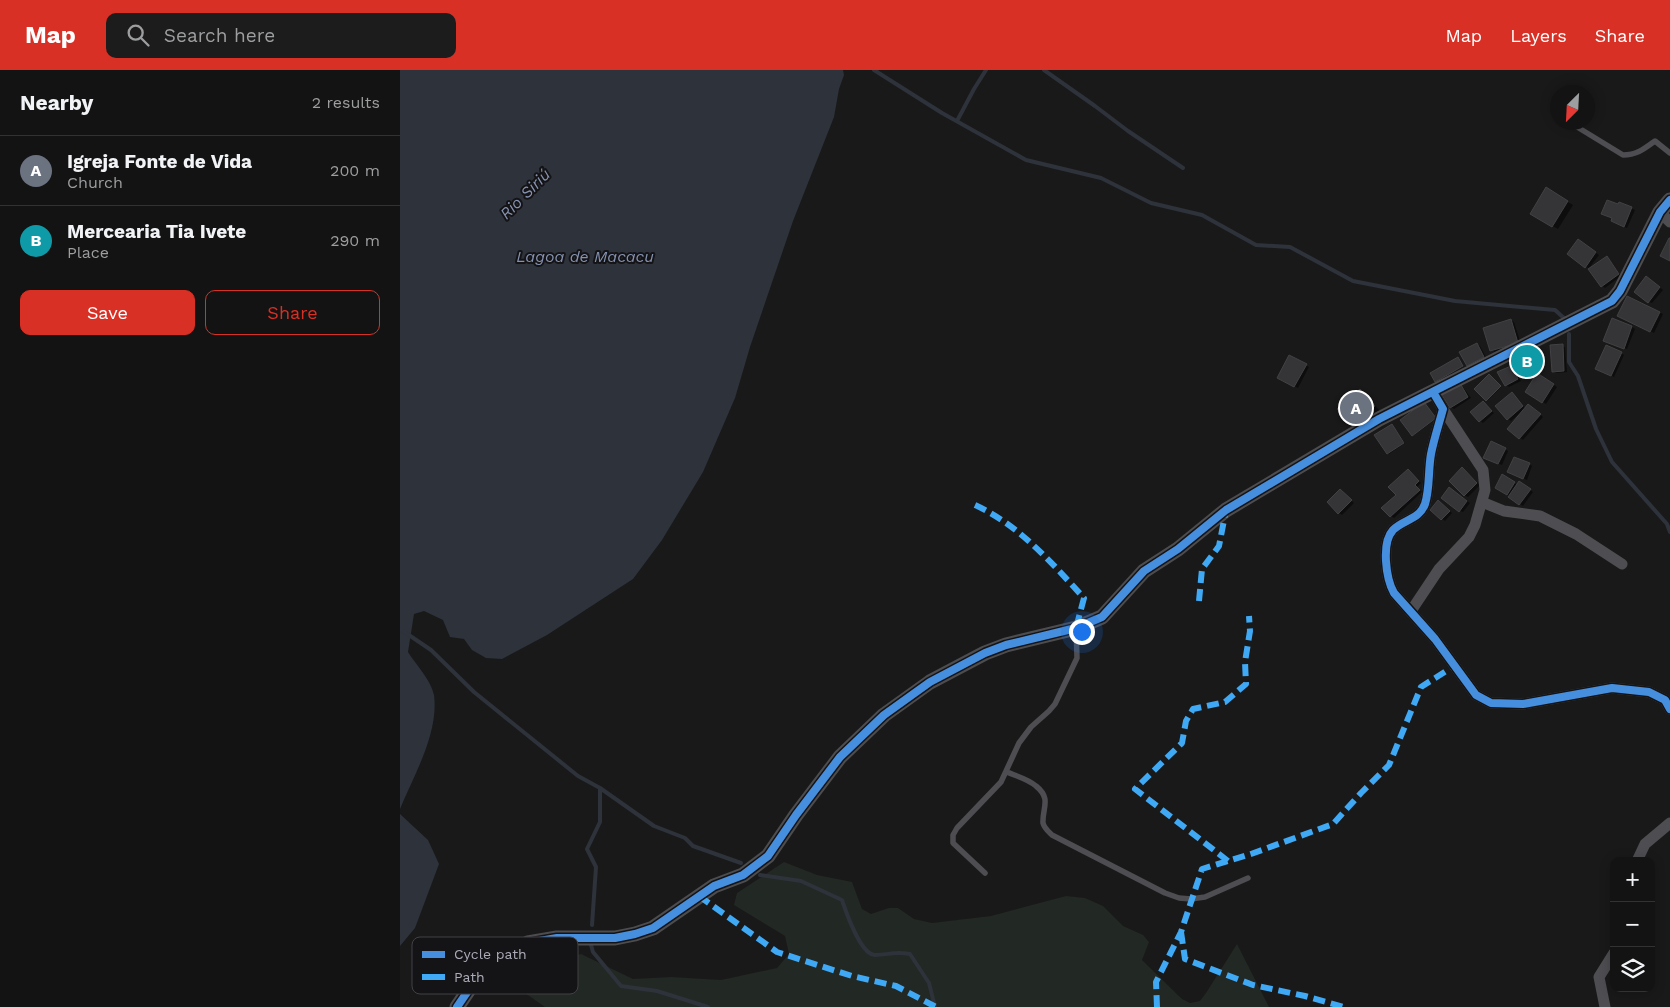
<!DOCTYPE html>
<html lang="en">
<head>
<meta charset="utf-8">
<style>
	:root { --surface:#131313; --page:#1c1c1c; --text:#f1f3f6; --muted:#9d9ea0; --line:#323233; --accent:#d93025 }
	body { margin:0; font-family:"Work Sans",sans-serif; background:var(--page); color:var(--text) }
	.controls { position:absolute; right:15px; bottom:15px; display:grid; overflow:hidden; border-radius:10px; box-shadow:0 2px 12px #0003 }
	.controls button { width:45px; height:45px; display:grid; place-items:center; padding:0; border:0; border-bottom:1px solid var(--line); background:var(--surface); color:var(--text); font:25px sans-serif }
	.compass { position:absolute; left:1150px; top:15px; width:45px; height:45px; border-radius:50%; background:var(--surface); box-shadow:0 2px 12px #0003; rotate:204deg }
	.you { position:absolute; left:681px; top:561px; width:18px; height:18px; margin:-12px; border:4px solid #fff; border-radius:50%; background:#1a73e8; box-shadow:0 0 0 8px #1a73e833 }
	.badge { display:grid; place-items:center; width:32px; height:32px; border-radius:50%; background:var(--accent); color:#fff; font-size:16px; font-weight:700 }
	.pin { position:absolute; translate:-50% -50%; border:2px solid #fff; box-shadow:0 1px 5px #0006 }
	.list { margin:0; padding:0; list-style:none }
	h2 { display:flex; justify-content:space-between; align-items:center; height:65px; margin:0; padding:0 20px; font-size:21px }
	h2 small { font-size:16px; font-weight:400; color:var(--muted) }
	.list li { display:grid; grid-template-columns:32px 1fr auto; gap:15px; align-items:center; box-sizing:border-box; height:70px; padding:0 20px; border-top:1px solid var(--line) }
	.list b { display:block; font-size:19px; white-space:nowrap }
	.list p { margin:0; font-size:16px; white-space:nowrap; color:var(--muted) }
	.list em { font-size:16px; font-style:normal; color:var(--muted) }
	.actions { display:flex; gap:10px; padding:15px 20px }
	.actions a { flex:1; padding:11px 0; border:1px solid var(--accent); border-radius:10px; text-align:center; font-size:18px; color:var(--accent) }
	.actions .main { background:var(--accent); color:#fff }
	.icon { flex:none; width:28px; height:28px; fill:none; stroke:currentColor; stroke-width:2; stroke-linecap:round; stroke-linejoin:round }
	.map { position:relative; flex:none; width:1270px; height:937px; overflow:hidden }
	header { display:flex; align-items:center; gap:30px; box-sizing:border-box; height:70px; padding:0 25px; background:var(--accent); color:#fff }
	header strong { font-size:24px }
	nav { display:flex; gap:28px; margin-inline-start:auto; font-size:18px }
	.search { width:350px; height:45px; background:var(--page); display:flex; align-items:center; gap:12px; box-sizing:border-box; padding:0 18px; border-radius:10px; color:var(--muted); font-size:19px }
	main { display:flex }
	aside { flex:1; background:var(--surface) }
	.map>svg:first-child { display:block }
	.green { fill:#222823 }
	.water { fill:#2d323b }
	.shadow { fill:#0007 }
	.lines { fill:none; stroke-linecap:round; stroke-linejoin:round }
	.stream { stroke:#2d323b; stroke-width:4 }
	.building { fill:#353537; stroke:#424245 }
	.lane { stroke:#4e4e52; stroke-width:5.5 }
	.street { stroke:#4e4e52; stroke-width:11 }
	.secondary { stroke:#4d4d50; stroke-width:15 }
	.quiet { stroke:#3fa9f5; stroke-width:6; stroke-dasharray:12 6; stroke-linecap:butt }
	.cycleway-casing { stroke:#141315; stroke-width:11 }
	.cycleway { stroke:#468fdf; stroke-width:8 }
	.labels { text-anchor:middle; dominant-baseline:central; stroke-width:4; stroke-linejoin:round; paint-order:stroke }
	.water-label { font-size:16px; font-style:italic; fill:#8592b1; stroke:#141315 }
	.key { fill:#141315; stroke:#424146; stroke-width:1 }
	.key-label { font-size:14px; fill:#acacb9 }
</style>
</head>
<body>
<header>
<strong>Map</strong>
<div class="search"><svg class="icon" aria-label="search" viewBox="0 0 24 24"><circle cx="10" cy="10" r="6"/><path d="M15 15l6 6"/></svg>Search here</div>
<nav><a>Map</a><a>Layers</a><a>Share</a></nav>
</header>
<main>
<aside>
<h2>Nearby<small>2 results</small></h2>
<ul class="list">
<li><span class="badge" style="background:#6b7280">A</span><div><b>Igreja Fonte de Vida</b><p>Church</p></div><em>200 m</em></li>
<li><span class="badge" style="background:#0f9aa8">B</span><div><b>Mercearia Tia Ivete</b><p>Place</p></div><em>290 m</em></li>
</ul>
<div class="actions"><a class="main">Save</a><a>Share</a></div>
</aside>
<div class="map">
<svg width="1270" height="937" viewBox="0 0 1270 937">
	<rect width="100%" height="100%" fill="#191919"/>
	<path class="green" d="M 384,792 L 417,805 L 452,812 L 462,839 L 471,844 L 489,838 L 498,838 L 514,849 L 532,853 L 591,846 L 666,826 L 685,828 L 703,836 L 723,856 L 743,865 L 749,872 L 742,890 L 782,929 L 790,933 L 800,931 L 806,923 L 837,874 L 869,937 L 145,937 L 125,923 L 114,902 L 181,884 L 233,909 L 271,907 L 321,910 L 377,898 L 389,884 L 385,866 L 334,835 L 337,823 Z"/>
	<path class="water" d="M 0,0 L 443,0 L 444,5 L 439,19 L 434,47 L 393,151 L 350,277 L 335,328 L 303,402 L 262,470 L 233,509 L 147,565 L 102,589 L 86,588 L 72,580 L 64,569 L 50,567 L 43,550 L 24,541 L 14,544 L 8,582 C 16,595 31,610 34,625 C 39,663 14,705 0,739 Z
		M 0,744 L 28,770 L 39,794 L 15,858 L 0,876 Z"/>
	<path class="shadow" d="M 1146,119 L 1173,135 L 1158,159 L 1132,144 Z
		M 1220,134 L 1235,140 L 1227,158 L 1215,153 Z
		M 1181,172 L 1199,185 L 1189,198 L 1186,197 Z
		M 1207,188 L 1210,190 L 1221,206 L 1205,218 L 1202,216 Z
		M 1249,209 L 1263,220 L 1252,233 L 1249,232 Z
		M 1228,227 L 1263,244 L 1254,263 L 1219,245 Z
		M 1111,250 L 1114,252 L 1121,274 L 1095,282 L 1091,280 Z
		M 1232,257 L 1235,259 L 1227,279 L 1207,272 Z
		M 1077,274 L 1080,276 L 1087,289 L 1071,297 L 1068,295 Z
		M 1162,276 L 1165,277 L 1167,302 L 1156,303 L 1153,301 Z
		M 1135,283 L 1140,292 L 1119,300 L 1116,291 Z
		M 1221,283 L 1224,285 L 1214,307 L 1200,300 Z
		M 890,287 L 909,297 L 898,318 L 879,308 Z
		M 1059,289 L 1063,297 L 1036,311 Z
		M 1111,297 L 1114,299 L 1121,311 L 1109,317 L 1106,315 Z
		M 1138,304 L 1157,317 L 1146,334 L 1126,322 Z
		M 1090,306 L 1101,317 L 1088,330 L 1087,330 Z
		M 1060,315 L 1063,317 L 1071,328 L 1054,339 L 1051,337 Z
		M 960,321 L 965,324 L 979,340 L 958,358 L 953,355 Z
		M 1112,324 L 1126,339 L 1132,337 L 1143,347 L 1123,370 L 1109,359 L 1122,343 L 1121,342 L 1111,351 L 1108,349 Z
		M 1083,333 L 1094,343 L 1083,353 L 1080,351 Z
		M 1036,349 L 1014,365 L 1002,350 Z
		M 992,355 L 1005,373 L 989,384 L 988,383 Z
		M 1105,379 L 1108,381 L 1102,395 L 1088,389 Z
		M 1129,394 L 1132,396 L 1127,410 L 1112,404 Z
		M 1063,399 L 1080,415 L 1068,427 L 1064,425 Z
		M 1008,400 L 1021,413 L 1017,417 L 1022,422 L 994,448 L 991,446 L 997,425 Z
		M 1103,406 L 1118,415 L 1123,414 L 1133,422 L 1123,436 L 1096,417 Z
		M 941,420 L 954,433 L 942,445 L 939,443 Z
		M 1053,421 L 1070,433 L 1063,442 L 1060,441 Z
		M 1042,434 L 1052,443 L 1045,451 L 1031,440 Z"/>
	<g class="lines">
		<path class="stream" d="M 474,0 L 542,43 L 626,90 L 701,108 L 751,133 L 802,145 L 856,175 L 890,177 L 953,211 L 1055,231 L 1155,240 L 1165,249
			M 644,0 L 695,36 L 728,61 L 783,98
			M 557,51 L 574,19 L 586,0
			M 1169,264 L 1169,292 L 1178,306 L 1196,359 L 1212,392 L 1267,454 L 1270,462
			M 0,559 L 31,580 L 74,622 L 178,706 L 200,718 L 254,756 L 285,768 L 293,776 L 341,793
			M 360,805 L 401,811 L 442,830 C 446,842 461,885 475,885 C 489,885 494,881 510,884 L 529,913 L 535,937
			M 192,855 L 196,797 L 187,779 L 200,752 L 200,718
			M 191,875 L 193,882 L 221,916 L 257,921 L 308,937"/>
	</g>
	<path class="building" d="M 1146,117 L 1168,131 L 1152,157 L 1130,144 Z
		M 1207,130 L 1218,134 L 1219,132 L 1232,137 L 1224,157 L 1211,151 L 1212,148 L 1201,144 Z
		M 1269,168 L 1270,168 L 1270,191 L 1260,186 Z
		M 1178,169 L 1196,182 L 1185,198 L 1167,184 Z
		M 1207,186 L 1219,204 L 1201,217 L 1188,199 Z
		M 1246,206 L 1260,217 L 1248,233 L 1234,222 Z
		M 1227,226 L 1260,242 L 1250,262 L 1217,246 Z
		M 1212,248 L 1232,256 L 1224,279 L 1203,271 Z
		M 1111,249 L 1118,273 L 1090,281 L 1083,258 Z
		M 1077,273 L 1084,287 L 1067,296 L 1059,282 Z
		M 1163,274 L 1164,301 L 1152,302 L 1150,275 Z
		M 1206,275 L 1222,282 L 1211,306 L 1195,299 Z
		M 1135,282 L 1139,291 L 1118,300 L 1114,290 Z
		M 889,285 L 907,294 L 894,317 L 877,308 Z
		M 1058,287 L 1063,296 L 1035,312 L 1030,303 Z
		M 1111,296 L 1118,309 L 1105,316 L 1097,302 Z
		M 1137,303 L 1154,314 L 1142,333 L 1125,322 Z
		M 1089,304 L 1101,316 L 1086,331 L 1074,319 Z
		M 1060,313 L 1068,327 L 1050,338 L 1042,325 Z
		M 960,319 L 975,336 L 952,356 L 937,339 Z
		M 1112,322 L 1123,336 L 1107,350 L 1095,336 Z
		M 1083,331 L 1092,341 L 1079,352 L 1070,342 Z
		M 1024,332 L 1036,348 L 1012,366 L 1000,350 Z
		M 1128,334 L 1141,344 L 1119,369 L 1107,359 Z
		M 992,354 L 1004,373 L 987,384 L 974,365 Z
		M 1091,371 L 1106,378 L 1098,394 L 1083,388 Z
		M 1114,387 L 1130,393 L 1123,409 L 1107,402 Z
		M 1062,397 L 1077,413 L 1064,426 L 1049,411 Z
		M 1008,399 L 1019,411 L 1015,415 L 1020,420 L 990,447 L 981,438 L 996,425 L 988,417 Z
		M 1102,404 L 1115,412 L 1107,425 L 1095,418 Z
		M 1119,411 L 1131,419 L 1119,435 L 1108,427 Z
		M 1049,417 L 1067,431 L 1059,442 L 1041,428 Z
		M 940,419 L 952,430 L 938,444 L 927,432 Z
		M 1038,430 L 1050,441 L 1041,450 L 1030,440 Z"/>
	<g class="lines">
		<path class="lane" d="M 1169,52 L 1223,85 C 1237,85 1244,79 1255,71 L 1270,83
			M 607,702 C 616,706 628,709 636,716 C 652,729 642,738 643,753 C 644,758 649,762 652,765 L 765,823 L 779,828 L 791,829 L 805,827 L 848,808
			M 585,803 L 553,773 L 553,765 L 557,758 L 601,712 L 619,673 L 631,657 L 649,641 L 655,634 L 677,588 L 676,559"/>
		<path class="street" d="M 1260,142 L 1270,152
			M 1033,322 L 1043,339 C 1039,354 1034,369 1031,384 C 1028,401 1030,418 1025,434 C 1019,450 1004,449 993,460 C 981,473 986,509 994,523 L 1035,569 L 1076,625 L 1091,633 L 1123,634 L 1212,618 L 1249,622 L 1265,630 L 1270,639
			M 1082,432 L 1104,441 L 1140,446 L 1176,464 L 1222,494
			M 1011,541 L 1039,499 L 1069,467 L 1075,455 L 1085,420 L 1083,400 L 1043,339
			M 1237,791 L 1245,774 L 1270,753
			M 1205,937 L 1199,907 L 1214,883"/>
		<path class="secondary" d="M 57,937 L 72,915 L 97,889 L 128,873 L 157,868 L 215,868 L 235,864 L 253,858 L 314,816 L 343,805 L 368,786 L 396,745 L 440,687 L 484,645 L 530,612 L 585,583 L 606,575 L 676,558 L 702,547 L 744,501 L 778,479 L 826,440 L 979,349 L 1212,231 L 1220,221 L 1260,142 L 1270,130"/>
		<path class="quiet" d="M 575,435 C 619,455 652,493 684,528 L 676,558
			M 799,531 L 802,499 L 819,476 L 826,440
			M 828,791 L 735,719 L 782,673 L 786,651 L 793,639 L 825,632 L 846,614 L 845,592 L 850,561 L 849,546
			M 299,826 L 377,882 L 452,906 L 496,916 L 536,937
			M 781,862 L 785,889 L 853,915 L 905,926 L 944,937
			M 757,937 L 756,912 L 781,862 L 802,799 L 851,784 L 933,754 L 961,723 L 989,695 L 1021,617 L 1054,596"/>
		<g class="cycleway-casing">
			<path id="cycleway" d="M 1033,322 L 1043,339 C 1039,354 1034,369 1031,384 C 1028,401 1030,418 1025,434 C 1019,450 1004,449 993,460 C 981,473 986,509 994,523 L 1035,569 L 1076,625 L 1091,633 L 1123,634 L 1212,618 L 1249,622 L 1265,630 L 1270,639
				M 57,937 L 72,915 L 97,889 L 128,873 L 157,868 L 215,868 L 235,864 L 253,858 L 314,816 L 343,805 L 368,786 L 396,745 L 440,687 L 484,645 L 530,612 L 585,583 L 606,575 L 676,558 L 702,547 L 744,501 L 778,479 L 826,440 L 979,349 L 1212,231 L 1220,221 L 1260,142 L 1270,130"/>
		</g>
		<use href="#cycleway" class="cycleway"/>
	</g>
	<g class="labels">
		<g class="water-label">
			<text transform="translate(125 124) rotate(-45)">Rio Siriú</text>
			<text x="185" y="186">Lagoa de Macacu</text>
		</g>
	</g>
	<rect x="12" y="867" width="166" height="57" rx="8" class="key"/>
	<rect x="22" y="881" width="23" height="7" fill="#468fdf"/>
	<rect x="22" y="904" width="23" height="6" fill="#3fa9f5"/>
	<g class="key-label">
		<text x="54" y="889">Cycle path</text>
		<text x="54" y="912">Path</text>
	</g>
</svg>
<div class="controls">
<button>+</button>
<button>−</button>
<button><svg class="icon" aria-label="layers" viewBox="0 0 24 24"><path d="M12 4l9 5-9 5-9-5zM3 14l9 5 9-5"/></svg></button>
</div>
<svg class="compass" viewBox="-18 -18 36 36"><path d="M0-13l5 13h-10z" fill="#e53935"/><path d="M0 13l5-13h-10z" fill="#9d9ea0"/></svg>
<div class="you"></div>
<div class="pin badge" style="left:956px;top:338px;background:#6b7280">A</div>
<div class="pin badge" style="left:1127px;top:291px;background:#0f9aa8">B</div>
</div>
</main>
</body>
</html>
